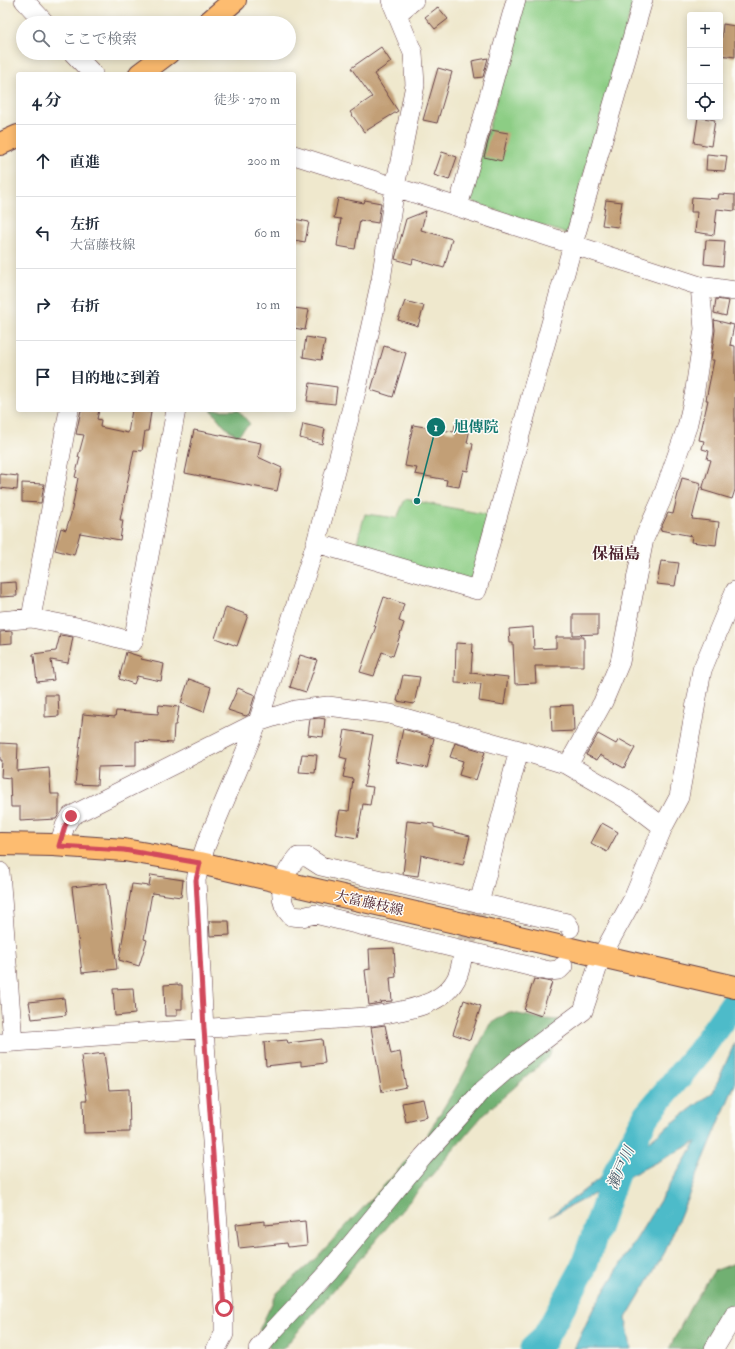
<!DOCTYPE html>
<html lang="ja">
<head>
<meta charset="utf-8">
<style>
	:root { --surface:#fff; --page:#f2f2f3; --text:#1f2937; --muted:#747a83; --line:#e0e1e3 }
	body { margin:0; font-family:"IM FELL Double Pica","Noto Serif JP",serif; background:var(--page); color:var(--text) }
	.controls { position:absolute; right:12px; top:12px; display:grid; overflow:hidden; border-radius:4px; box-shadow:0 2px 10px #0003 }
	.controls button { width:36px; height:36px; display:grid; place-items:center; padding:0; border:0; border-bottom:1px solid var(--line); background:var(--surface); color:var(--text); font:20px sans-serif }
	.stop { position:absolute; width:12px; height:12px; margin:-9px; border:3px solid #d1495b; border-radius:50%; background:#fff }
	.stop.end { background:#d1495b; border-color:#fff; box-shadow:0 1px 4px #0008 }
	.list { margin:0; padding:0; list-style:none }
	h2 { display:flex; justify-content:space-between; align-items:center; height:52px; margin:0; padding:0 16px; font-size:17px }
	h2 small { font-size:13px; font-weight:400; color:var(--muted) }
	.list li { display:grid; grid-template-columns:26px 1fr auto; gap:12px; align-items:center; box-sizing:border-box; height:72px; padding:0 16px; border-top:1px solid var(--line) }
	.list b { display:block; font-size:15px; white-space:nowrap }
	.list p { margin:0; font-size:13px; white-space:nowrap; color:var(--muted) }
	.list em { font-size:13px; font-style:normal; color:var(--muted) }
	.icon { flex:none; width:22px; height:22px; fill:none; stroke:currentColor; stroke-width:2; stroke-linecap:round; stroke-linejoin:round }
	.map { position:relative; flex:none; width:735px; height:1349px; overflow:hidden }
	.search { position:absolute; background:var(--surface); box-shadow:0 2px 10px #0003; left:16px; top:16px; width:280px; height:44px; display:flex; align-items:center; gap:10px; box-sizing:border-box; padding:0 14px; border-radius:22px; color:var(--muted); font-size:15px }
	.panel { position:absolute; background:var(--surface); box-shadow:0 2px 10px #0003; left:16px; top:72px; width:280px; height:340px; border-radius:4px }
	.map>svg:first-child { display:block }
	.green { fill:#8ccd84; stroke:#6b7658 }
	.forest { fill:#71b072; stroke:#5e684e }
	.water { fill:#4ebbc9; stroke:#4c6d7a }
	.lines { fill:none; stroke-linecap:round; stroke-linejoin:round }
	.river { stroke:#4ebbc9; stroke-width:27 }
	.building { fill:#c29f76 }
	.minor-tunnel { stroke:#cec0ad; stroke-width:19; stroke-dasharray:19 10; stroke-linecap:butt }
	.minor-casing { stroke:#633d43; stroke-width:20 }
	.major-casing { stroke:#633d43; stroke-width:24 }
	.minor { stroke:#fff; stroke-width:19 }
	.major { stroke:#fdbc70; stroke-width:22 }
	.route { stroke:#d1495b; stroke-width:5 }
	.labels { text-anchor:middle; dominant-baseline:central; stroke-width:3; stroke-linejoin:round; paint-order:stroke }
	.street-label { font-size:14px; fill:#4a1f2b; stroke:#fdfcf7 }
	.water-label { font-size:15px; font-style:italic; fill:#4c5d6a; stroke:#fdfcf7 }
	.quarter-label { font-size:16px; font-weight:bold; fill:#4a1f2b; stroke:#fdfcf7 }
	.leader { fill:none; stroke:#0f766e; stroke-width:1.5 }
	.callout-dot { fill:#0f766e; stroke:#fdfcf7; stroke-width:1.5 }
	.mark-label { font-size:12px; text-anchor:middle; font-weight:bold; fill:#fff }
	.callout-label { font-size:15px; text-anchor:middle; font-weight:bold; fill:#0f766e; stroke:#fdfcf7; stroke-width:3; stroke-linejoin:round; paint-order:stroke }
</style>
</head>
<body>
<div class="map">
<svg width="735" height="1349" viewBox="0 0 735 1349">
	<rect width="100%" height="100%" fill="#fdfcf7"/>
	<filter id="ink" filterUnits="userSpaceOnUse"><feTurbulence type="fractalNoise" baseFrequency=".025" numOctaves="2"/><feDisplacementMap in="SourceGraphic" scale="8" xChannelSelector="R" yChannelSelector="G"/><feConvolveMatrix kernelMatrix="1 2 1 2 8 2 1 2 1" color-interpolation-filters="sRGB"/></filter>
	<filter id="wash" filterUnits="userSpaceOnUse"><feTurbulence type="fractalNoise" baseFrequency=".012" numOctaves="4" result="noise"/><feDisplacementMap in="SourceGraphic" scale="16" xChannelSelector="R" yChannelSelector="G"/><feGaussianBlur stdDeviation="0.9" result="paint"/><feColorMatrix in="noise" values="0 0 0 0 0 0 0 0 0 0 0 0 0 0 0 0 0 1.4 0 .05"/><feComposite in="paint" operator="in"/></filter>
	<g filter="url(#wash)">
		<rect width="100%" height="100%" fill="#efe8cd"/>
		<path class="green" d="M 523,0 L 634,0 L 567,234 L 469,201 Z
			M 405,499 L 489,515 L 472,583 L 355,549 L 365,514 L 397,518 Z"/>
		<path class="forest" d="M 211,410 L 238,410 L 250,424 L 237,436 L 224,426 Z
			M 509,1012 L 541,1019 L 565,1020 L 549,1057 L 484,1114 L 283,1349 L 270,1349 L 259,1330 L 277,1293 L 316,1258 L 404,1164 L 427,1135 L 461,1079 L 490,1024 Z
			M 735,1263 L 735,1302 L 707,1349 L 669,1349 L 690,1308 L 714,1271 Z"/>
		<path class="water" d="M 735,1042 L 735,1084 L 665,1252 L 626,1318 L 631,1349 L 574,1349 L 593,1309 L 696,1142 L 549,1217 L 713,1092 Z"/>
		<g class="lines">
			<path class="river" d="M 533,1349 L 544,1339 L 582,1271 L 617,1171 L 646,1116 L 699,1052 L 735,1001"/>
		</g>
		<g id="blocks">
			<path class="building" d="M 438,7 L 448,19 L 435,29 L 425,17 Z
				M 723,24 L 735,26 L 735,57 L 720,55 Z
				M 381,47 L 391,62 L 374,74 L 398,111 L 364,132 L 350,112 L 372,97 L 351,68 Z
				M 488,58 L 483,77 L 475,78 L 472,61 Z
				M 438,68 L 452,72 L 437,123 L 423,120 Z
				M 698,117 L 715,120 L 711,146 L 694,143 Z
				M 491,130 L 508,133 L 502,161 L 484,157 Z
				M 442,152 L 457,157 L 449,180 L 434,175 Z
				M 707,154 L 727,156 L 725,171 L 706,170 Z
				M 719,194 L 735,195 L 735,211 L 717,209 L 714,235 L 695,232 L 697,212 L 691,212 L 692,197 L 718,199 Z
				M 338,198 L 364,203 L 365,200 L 381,203 L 378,223 L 360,220 L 355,249 L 337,246 L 341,219 L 334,218 Z
				M 606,200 L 622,202 L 618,227 L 602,225 Z
				M 426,211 L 421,230 L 452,239 L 444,268 L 413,259 L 412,264 L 395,259 L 406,219 Z
				M 294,219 L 309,222 L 305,242 L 294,240 Z
				M 706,240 L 725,241 L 723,266 L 704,264 Z
				M 716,299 L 729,301 L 726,316 L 714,313 Z
				M 405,301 L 424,306 L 418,326 L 398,320 Z
				M 294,308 L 309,310 L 305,330 L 294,328 Z
				M 714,320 L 734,325 L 730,345 L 735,346 L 735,490 L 732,499 L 702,490 L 711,460 L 707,459 L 709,451 L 702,449 L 704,441 L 699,440 L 708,400 L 706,400 L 714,360 L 711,360 L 715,330 Z
				M 306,337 L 325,340 L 321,360 L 303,357 Z
				M 384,346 L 406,353 L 393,397 L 371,390 Z
				M 310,383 L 337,387 L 335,404 L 307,401 Z
				M 81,410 L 99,410 L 97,419 L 101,420 L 100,427 L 128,433 L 132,410 L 151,412 L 148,431 L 145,431 L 142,451 L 134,450 L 120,520 L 123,520 L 120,540 L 80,533 L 74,555 L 55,550 L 61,528 L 66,530 L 71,514 L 78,478 L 75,477 L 80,457 L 78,457 L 84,435 L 76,434 Z
				M 303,424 L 325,429 L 322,444 L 300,438 Z
				M 413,425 L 454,432 L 455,425 L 470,428 L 467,443 L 473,444 L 468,471 L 463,470 L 459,487 L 446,485 L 447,480 L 415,474 L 417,468 L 405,466 Z
				M 194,430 L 261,443 L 258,457 L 282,468 L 277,491 L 185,473 Z
				M 0,474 L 18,476 L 17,490 L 0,488 Z
				M 682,478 L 701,483 L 692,519 L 719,522 L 716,545 L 691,542 L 692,536 L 660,530 L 668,513 L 673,514 Z
				M 22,483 L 44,484 L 41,503 L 22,502 Z
				M 661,561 L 679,563 L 675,586 L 657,584 Z
				M 16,582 L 17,596 L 0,597 L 0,583 Z
				M 384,597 L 404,604 L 399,621 L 404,623 L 393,656 L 382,652 L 374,676 L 360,672 L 376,626 L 374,626 Z
				M 226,607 L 248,615 L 237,646 L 215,638 Z
				M 573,614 L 598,614 L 598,634 L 573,635 Z
				M 533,627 L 534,649 L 556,648 L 556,637 L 584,637 L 584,666 L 535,666 L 536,683 L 515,684 L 513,643 L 510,643 L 509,629 Z
				M 12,631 L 12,643 L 0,644 L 0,632 Z
				M 60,635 L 73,637 L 68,663 L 51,660 L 54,680 L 37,682 L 34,656 L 33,656 L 33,654 L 56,651 Z
				M 456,643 L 473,644 L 471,673 L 508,677 L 504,705 L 479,701 L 481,684 L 455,683 Z
				M 126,652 L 142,657 L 141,659 L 164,664 L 161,681 L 137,676 L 134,684 L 119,679 Z
				M 300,655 L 317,660 L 306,692 L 290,687 Z
				M 403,675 L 420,677 L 414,704 L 397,701 Z
				M 189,679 L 211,687 L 204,712 L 181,703 Z
				M 238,688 L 255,695 L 249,714 L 246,716 L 228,710 Z
				M 45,695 L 58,695 L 59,716 L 45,717 Z
				M 159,705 L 179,707 L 176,725 L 174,725 L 173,743 L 136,741 L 136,766 L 98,767 L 97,785 L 75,784 L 83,714 L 115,717 L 116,711 L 158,714 Z
				M 573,705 L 574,731 L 552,732 L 551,706 Z
				M 319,718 L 325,719 L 323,737 L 308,735 L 310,719 Z
				M 403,729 L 434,738 L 427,768 L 396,762 Z
				M 345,730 L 373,735 L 364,786 L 373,787 L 370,805 L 363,804 L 357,838 L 335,834 L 340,810 L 349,811 L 353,779 L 343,777 L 347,759 L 340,757 Z
				M 598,734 L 616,744 L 619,739 L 635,748 L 624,768 L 600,755 L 597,760 L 586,755 Z
				M 0,743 L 18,744 L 17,771 L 49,768 L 51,794 L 59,794 L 59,814 L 56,819 L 20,821 L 20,807 L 11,807 L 10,778 L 1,777 L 2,760 L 0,760 Z
				M 455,743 L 485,752 L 476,780 L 459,775 L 463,761 L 450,757 Z
				M 302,754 L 317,755 L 315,773 L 299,772 Z
				M 407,821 L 434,824 L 434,827 L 470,836 L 463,865 L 421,855 L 418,876 L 403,874 L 407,838 L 405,838 Z
				M 602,823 L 618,832 L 607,852 L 591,843 Z
				M 151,875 L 183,880 L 181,897 L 152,893 L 144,939 L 147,940 L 139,966 L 119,960 L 132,884 L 149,886 Z
				M 107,883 L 117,969 L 82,973 L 72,887 Z
				M 209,921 L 229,921 L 230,935 L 210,936 Z
				M 394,948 L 396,977 L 390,978 L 392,1001 L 380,1002 L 381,1003 L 369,1005 L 365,970 L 370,969 L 369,949 Z
				M 534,979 L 552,982 L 541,1016 L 524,1010 Z
				M 178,984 L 178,985 L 182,985 L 182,1009 L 177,1009 L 177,1016 L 165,1016 L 164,985 Z
				M 133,988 L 135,1014 L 115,1016 L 113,989 Z
				M 64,998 L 66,1015 L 32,1019 L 29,1002 Z
				M 464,1000 L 481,1006 L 470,1040 L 453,1034 Z
				M 385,1025 L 391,1054 L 400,1052 L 406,1087 L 382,1092 L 371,1027 Z
				M 322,1039 L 325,1063 L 301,1066 L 301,1062 L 266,1066 L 264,1042 L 287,1040 L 288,1043 Z
				M 104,1053 L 109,1090 L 129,1089 L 130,1132 L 84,1133 L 83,1100 L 87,1100 L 81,1056 Z
				M 423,1099 L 427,1117 L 406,1122 L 402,1103 Z
				M 265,1221 L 265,1225 L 305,1221 L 307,1245 L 288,1247 L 287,1243 L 239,1248 L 236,1224 Z"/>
		</g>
	</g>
	<g filter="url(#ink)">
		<use href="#blocks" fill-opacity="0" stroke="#633d43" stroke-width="1"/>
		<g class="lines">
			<path class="minor-tunnel" d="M 464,950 L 479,903"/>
			<g class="minor-casing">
				<path id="minor" d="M 24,0 L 45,23
					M 397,14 L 414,0
					M 73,53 L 93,74
					M 294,155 L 458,207 L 700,286 L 735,291
					M 458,207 L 516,0
					M 316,543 L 477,590 L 573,244 L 643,0
					M 31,618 L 69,410
					M 0,621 L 31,618 L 82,628 L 133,642 L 176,410
					M 568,765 L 603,702 L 620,662 L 644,539 L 661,501 L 687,427 L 694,396 L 704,329 L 700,286
					M 59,845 L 65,826 L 71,816 L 258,722 L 295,710 L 328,706 L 390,714 L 519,750 L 568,765 L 625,798 L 663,827
					M 0,872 L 13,1042
					M 479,903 L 519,750
					M 563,966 L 559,970 L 549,971 L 315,914 L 302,917 L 291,916 C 274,898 283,873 298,857 L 307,857 L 321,866 L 567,923 L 570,928
					M 0,1043 L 366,1017 C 398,1011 444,1009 458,975 C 461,967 462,958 464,950
					M 216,1349 L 224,1334 L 224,1309 L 204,1029 L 196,880 L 200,863 L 206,845 L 258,722 L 316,543 L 357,388 L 381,280 L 395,187 L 415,85 L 413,53 L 391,0
					M 258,1349 L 273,1331 L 329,1271 L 423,1157 L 483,1090 L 519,1059 L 583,1011 L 601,957 L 633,899 L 663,827 L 679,797 L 702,670 L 735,591
					M 714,1349 L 735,1314"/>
			</g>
			<g class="major-casing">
				<path id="major" d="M 208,23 L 235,0
					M 140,74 L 168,53
					M 0,144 L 18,136
					M 0,844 L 53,845 L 124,850 L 200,863 L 735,987"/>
			</g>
			<use href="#minor" class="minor"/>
			<use href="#major" class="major"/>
		</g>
	</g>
	<g class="lines" filter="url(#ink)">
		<path class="route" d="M 71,816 L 65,826 L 59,846 L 124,850 L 200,863 L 196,880 L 204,1029 L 224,1308"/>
	</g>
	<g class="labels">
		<g class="street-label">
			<text transform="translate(369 903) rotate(13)">大富藤枝線</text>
		</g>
		<g class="water-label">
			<text transform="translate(621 1168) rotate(-66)">瀬戸川</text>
		</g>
		<g class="quarter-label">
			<text x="616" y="554">保福島</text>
		</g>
	</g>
	<path class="leader" d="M417 501L436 427"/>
	<g class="callout-dot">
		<circle cx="417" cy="501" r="4"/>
		<circle cx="436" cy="427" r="10"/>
	</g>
	<g class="mark-label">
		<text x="436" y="431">1</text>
	</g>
	<g class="callout-label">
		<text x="476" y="432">旭傳院</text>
	</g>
</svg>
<div class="controls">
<button>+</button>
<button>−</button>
<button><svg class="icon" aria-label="locate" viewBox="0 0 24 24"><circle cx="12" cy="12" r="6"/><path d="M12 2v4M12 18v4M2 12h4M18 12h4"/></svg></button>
</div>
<div class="stop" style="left:224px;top:1308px"></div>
<div class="stop end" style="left:71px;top:816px"></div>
<div class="search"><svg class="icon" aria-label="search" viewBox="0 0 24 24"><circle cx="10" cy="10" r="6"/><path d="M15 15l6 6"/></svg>ここで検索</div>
<section class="panel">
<h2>4 分<small>徒歩 · 270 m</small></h2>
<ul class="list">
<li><svg class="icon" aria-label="ahead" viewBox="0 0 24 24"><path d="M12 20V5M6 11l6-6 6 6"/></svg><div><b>直進</b></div><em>200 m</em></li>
<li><svg class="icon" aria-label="left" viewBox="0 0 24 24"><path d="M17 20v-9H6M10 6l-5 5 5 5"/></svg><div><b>左折</b><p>大富藤枝線</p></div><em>60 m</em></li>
<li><svg class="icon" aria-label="right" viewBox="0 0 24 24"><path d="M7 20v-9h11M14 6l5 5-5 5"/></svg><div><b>右折</b></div><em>10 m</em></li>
<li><svg class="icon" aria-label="arrive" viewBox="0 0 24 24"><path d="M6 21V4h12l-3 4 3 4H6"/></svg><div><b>目的地に到着</b></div></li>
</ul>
</section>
</div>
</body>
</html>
